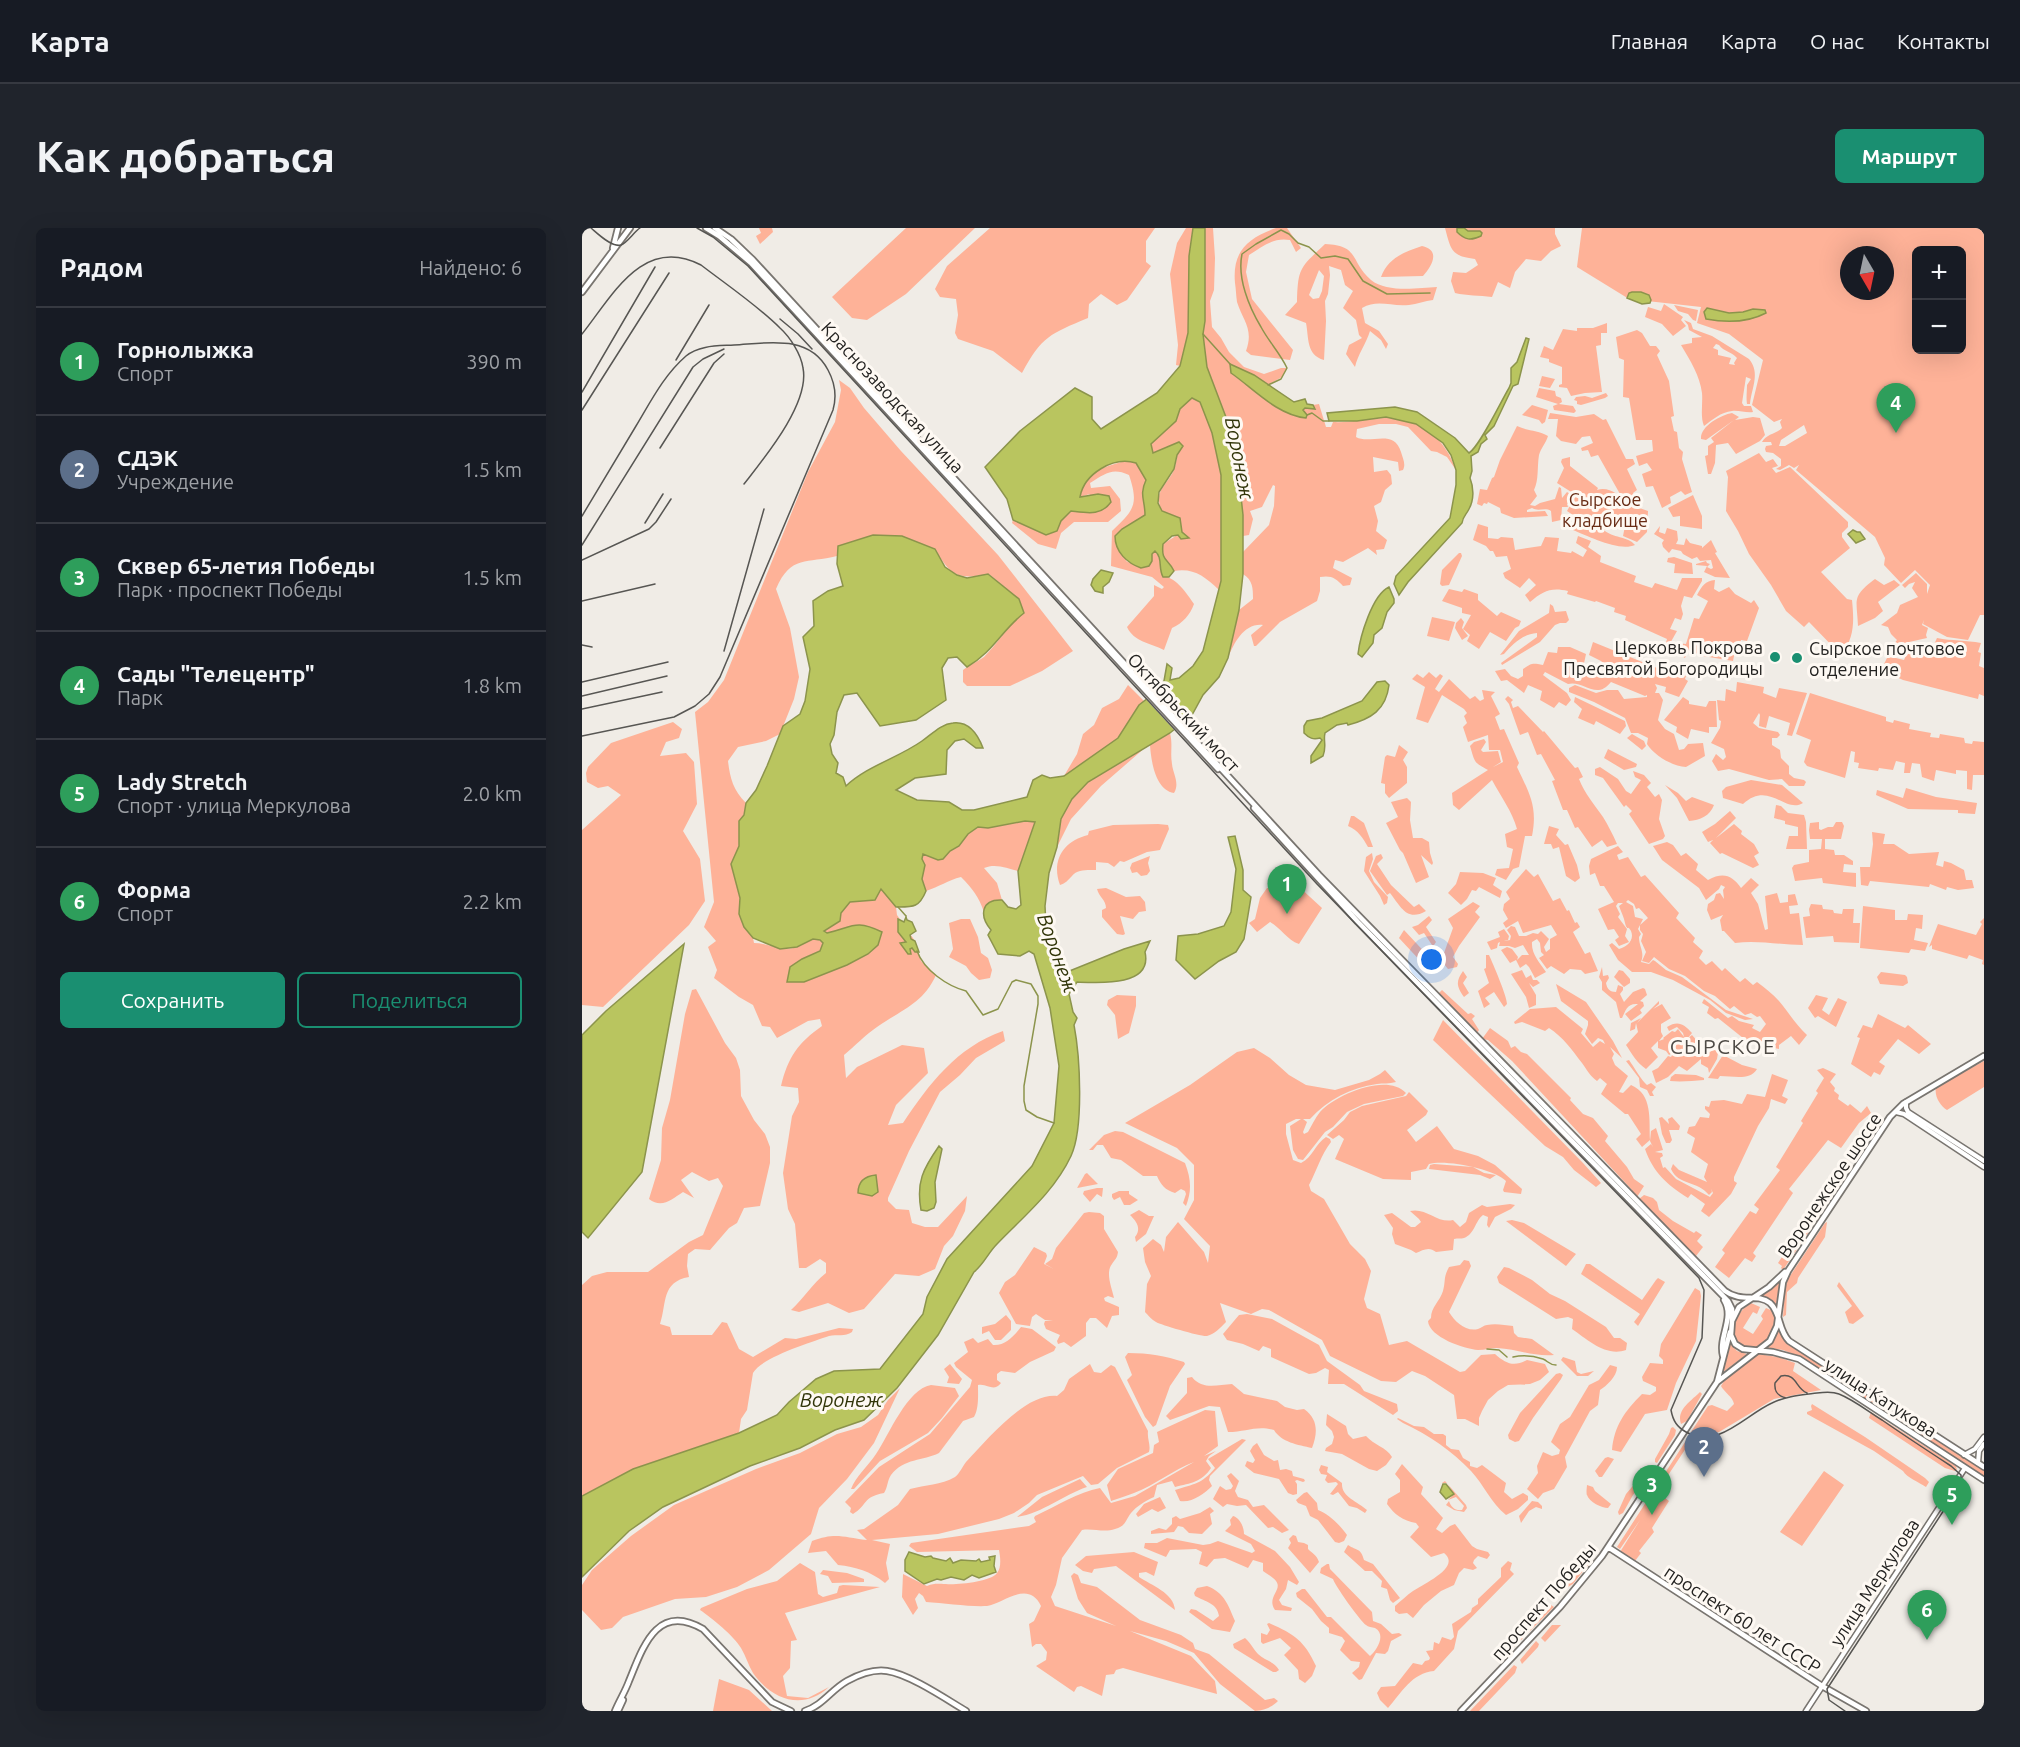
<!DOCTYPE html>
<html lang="ru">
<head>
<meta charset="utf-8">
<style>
	:root { --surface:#171b24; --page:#20242c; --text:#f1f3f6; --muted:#9ea1a6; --line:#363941; --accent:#1a8f71 }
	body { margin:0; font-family:Ubuntu,sans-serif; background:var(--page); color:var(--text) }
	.controls { position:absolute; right:18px; top:18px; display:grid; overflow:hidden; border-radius:9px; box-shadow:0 6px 24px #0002 }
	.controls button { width:54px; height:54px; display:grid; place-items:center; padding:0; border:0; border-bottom:2px solid var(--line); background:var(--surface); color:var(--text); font:30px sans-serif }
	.compass { position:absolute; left:1258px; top:18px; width:54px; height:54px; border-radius:50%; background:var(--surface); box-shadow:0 6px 24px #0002; rotate:171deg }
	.you { position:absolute; left:850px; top:732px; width:21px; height:21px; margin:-15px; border:4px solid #fff; border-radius:50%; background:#1a73e8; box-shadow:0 0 0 9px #1a73e833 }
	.badge { display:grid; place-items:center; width:39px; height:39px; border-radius:50%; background:var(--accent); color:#fff; font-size:20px; font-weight:700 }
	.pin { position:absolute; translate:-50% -50px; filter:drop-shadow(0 2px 3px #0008) }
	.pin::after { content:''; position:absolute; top:32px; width:21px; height:18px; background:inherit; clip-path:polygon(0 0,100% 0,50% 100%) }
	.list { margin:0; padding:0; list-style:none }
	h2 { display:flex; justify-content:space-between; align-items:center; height:78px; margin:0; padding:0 24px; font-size:26px }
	h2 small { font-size:20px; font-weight:400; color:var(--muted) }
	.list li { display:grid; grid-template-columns:39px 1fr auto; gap:18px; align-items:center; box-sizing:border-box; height:108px; padding:0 24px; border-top:2px solid var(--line) }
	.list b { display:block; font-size:22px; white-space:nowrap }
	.list p { margin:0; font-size:20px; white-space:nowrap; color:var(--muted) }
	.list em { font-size:20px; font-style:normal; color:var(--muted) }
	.actions { display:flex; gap:12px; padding:18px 24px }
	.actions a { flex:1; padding:14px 0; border:2px solid var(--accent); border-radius:9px; text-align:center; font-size:21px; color:var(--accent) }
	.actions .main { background:var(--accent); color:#fff }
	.map { position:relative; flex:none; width:1402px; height:1483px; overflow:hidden; border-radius:9px }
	header { display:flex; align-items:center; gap:36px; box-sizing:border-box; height:84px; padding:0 30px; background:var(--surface); border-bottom:2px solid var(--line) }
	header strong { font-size:28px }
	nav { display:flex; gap:33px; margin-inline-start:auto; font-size:21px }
	.intro { display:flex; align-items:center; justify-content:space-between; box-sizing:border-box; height:144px; padding:0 36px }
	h1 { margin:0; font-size:42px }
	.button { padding:15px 27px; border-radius:9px; background:var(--accent); color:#fff; font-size:21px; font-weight:700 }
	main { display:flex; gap:36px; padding:0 36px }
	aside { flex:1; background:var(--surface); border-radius:9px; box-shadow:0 6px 24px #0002 }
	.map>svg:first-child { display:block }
	.green { fill:#feb298; fill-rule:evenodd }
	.water { fill:#b9c55f; stroke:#8c944c; stroke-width:1.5 }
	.pier { fill:#f0ece6 }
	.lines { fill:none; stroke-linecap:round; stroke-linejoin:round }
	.stream { stroke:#8c944c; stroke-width:1.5 }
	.tertiary-casing { stroke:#797570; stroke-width:7 }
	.secondary-casing { stroke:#797570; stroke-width:8 }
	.tertiary { stroke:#fff; stroke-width:4 }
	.secondary { stroke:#fff; stroke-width:4.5 }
	.tram { stroke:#575653; stroke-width:1.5 }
	.rail { stroke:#575653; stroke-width:1.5 }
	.poi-dot { fill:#1a8f71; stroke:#fef9f3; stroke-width:2 }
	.labels { text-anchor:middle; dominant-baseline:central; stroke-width:6; stroke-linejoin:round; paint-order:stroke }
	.street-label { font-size:18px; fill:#232220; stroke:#fef9f3 }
	.park-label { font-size:18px; fill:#692c15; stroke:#fef9f3 }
	.poi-label { font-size:18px; fill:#232220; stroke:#fef9f3; text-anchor:end }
	.water-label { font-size:20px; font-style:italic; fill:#313509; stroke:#fef9f3 }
	.quarter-label { font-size:21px; letter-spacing:1.5px; fill:#4f4b46; stroke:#fef9f3 }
</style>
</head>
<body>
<header>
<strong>Карта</strong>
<nav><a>Главная</a><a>Карта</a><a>О нас</a><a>Контакты</a></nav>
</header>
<div class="intro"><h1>Как добраться</h1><a class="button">Маршрут</a></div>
<main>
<aside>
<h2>Рядом<small>Найдено: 6</small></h2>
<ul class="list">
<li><span class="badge" style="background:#2e9e5b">1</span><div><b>Горнолыжка</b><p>Спорт</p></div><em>390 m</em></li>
<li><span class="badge" style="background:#5c6f8a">2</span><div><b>СДЭК</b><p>Учреждение</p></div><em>1.5 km</em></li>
<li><span class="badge" style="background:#2e9e5b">3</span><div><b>Сквер 65-летия Победы</b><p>Парк · проспект Победы</p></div><em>1.5 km</em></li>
<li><span class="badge" style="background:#2e9e5b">4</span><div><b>Сады &quot;Телецентр&quot;</b><p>Парк</p></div><em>1.8 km</em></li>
<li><span class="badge" style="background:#2e9e5b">5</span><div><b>Lady Stretch</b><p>Спорт · улица Меркулова</p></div><em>2.0 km</em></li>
<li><span class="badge" style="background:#2e9e5b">6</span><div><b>Форма</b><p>Спорт</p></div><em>2.2 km</em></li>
</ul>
<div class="actions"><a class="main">Сохранить</a><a>Поделиться</a></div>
</aside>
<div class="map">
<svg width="1402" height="1483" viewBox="0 0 1402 1483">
	<rect width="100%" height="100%" fill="#f0ece6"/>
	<path class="green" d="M 177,0 L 190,0 L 191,4 L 178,16 L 174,8 L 179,5 Z
		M 324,0 L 393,0 L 324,66 L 285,92 L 270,90 L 250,69 Z
		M 408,0 L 573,0 L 564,13 L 564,34 L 569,38 L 545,72 L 535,77 L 519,66 L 507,76 L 506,90 C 468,106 460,108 440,145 L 411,123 L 376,111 L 373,105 L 376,87 L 374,71 L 358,69 L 353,61 L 365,38 Z
		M 604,0 L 611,0 L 607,28 L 606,105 L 598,138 L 594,137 L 596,117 L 588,46 L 595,15 Z
		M 623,0 L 631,0 L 633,30 L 632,62 L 628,73 L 630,99 L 639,110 L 647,124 L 662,139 L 682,146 L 699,140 L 705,140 L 700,149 L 686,157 L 672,147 L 648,136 L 649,145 L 691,177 L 721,182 L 723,179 L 732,180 L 731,177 L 737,176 L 744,199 L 749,199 L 751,194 C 769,195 785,190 803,190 C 838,189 863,210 874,242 L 865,229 L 855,224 L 849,223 L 826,199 L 814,196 L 797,196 L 775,201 L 774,209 C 788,217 812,200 819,224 C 821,231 824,236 821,242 L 817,243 L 816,234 L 791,229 L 792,244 L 805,242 L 809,247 L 810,256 L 803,262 L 799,274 L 792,278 L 796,293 L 794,303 L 805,312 L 802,321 L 794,322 L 795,327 L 786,320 L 761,334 L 753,332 L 751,340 L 770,350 L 768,357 L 761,358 C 754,350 749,347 738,349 L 738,363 L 735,373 L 698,394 L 674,418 L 672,418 L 669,407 L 681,397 C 662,395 652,415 646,430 L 657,382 L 671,371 C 671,361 671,352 661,346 L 661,324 L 687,297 L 692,278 L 693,258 L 691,257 L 680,279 L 668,283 L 671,291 L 667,307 L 661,308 L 661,287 L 653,213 L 625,140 L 621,106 L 623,93 Z
		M 694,0 L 705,0 L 719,20 L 714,24 L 708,12 C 692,9 681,18 667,27 L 664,44 L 670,71 L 711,122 L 708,132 L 669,127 L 664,123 C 672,101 661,93 655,74 C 654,68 654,61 653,55 C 650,23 666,10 694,0 Z
		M 863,0 L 875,0 L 879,8 L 898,3 L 885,3 L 882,0 L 973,0 L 973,6 L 979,18 L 969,23 L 959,33 L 944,31 L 933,44 L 928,60 L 916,54 L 910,69 C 897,67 885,68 873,65 L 869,53 L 871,44 L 884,45 L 896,37 L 893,31 C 869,28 869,22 863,0 Z
		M 1000,0 L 1402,0 L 1402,387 L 1398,387 L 1386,412 L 1365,409 L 1341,396 L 1342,392 L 1340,397 L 1346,400 L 1344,407 L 1345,410 L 1327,414 L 1309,427 L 1305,425 L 1315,412 L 1309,406 L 1306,399 L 1299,397 L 1315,385 L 1318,377 L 1336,369 L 1330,360 L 1333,354 L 1327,356 L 1323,360 L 1320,357 L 1334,345 L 1345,356 L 1345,366 L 1348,357 L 1333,342 L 1319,355 L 1302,337 L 1303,330 L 1293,309 L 1214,242 L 1217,237 L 1212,240 L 1207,237 L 1198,242 L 1194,241 L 1199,238 L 1199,231 L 1191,225 L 1184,224 L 1183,221 L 1184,218 L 1190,217 L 1189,214 L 1180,214 C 1184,206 1194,206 1200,200 L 1198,194 L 1200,191 L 1192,194 L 1170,177 L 1181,132 L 1147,106 L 1115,95 L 1119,79 L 1047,71 L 995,39 ZM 1334,22 L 1380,22 L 1380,122 L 1334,122 ZM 1267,27 L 1303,27 L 1303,63 L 1267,63 ZM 1222,197 L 1225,205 L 1203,218 L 1197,218 L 1199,212 Z
		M 743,16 C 778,17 768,34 789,52 C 805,65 836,60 855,59 L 851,72 C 843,73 835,76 827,77 C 809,79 796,71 780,80 L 783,95 L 797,103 L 806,116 L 804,121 L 799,112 L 788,103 C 784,116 776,126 773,139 L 764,126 L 767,117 L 780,110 L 777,107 L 774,92 L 761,80 L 771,63 L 763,57 L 759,42 L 747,38 L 748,47 L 746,66 L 743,73 L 744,93 L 742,132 C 724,127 727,110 724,95 L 703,87 L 715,74 C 716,39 718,40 743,16 ZM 737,42 L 742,48 L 740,63 L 737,70 L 731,71 L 727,67 Z
		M 840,18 C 859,22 850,38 841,48 L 799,49 C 806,30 822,24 840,18 Z
		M 1082,76 L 1101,89 L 1099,92 L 1104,98 L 1091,108 L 1080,96 L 1063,89 L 1066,79 L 1079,83 Z
		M 1092,77 L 1116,82 L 1114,93 L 1111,92 L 1106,86 L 1096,83 Z
		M 1102,92 L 1109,95 L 1111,101 L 1130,108 L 1167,131 C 1179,145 1169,161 1168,176 L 1165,176 C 1164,171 1165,162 1165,157 L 1169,151 L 1164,149 L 1160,175 L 1162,178 L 1169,178 L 1171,184 C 1164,185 1156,182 1150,183 C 1139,184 1130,192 1122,198 C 1118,188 1121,176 1120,165 C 1118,148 1108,132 1099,117 L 1110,115 L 1110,110 L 1120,109 L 1107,102 L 1106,97 ZM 1134,116 L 1137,117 C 1142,124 1149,123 1155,130 L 1152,135 L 1153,137 L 1147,136 L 1149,130 L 1136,127 L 1136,122 L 1131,120 Z
		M 1025,95 L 1025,105 L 1019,105 L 1019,117 L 1014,118 L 1020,164 L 1003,165 L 989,168 L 985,160 L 977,159 L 977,157 L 980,156 L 980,139 L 967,134 L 967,131 L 958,129 L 962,118 L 971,122 L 981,101 L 995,103 L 995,100 L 1011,100 Z
		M 1055,102 L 1060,105 L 1068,118 L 1074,118 L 1078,123 L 1075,127 L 1087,153 L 1092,188 L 1089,189 L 1092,203 L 1095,204 L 1097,220 L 1101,224 L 1100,231 L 1110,264 L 1103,267 L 1099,263 L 1088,269 L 1089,275 L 1080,280 L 1071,258 L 1064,259 L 1060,246 L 1070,242 L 1065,235 L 1057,238 L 1054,228 L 1071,223 L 1070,212 L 1054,212 L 1047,170 L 1041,169 L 1042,132 L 1037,130 L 1034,109 Z
		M 960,148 L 973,151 L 968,160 L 957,158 Z
		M 257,152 L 268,160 L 282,180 L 319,223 L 416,327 L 491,423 L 460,443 L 428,458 L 385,458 L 381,454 L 381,442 C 387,437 395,434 402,429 C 416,415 426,397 442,385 L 437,371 L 407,346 C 375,352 369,348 353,321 L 256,318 L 255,328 C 225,336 209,326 194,361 L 208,400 L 217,449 L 212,471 L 198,506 L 184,513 L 156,519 L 146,533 C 148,550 151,562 164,575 L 162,587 L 157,593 L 157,618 L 149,636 L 158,671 L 157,686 L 162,699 L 171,710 L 172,715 C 187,715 200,724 215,719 C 225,716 231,706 241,715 L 238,723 L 220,731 L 222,754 L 265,737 L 286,726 L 259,702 L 245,705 L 242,703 L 258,693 L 259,685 L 268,674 L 293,672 L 299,661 L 314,679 L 315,687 L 333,713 L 339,733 L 354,747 C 341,776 319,782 295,799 C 283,807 273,818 262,827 L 264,850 L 275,839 L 320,817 L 342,820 L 346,845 L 314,877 L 306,897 L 321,895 C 347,856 375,819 421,803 L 423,813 L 394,830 L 378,847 L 358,864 L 327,923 L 306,970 L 306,973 L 314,981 L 327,982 L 330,995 L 343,999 L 356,999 L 385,968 L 383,983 L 371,1008 L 362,1018 L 353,1041 L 337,1048 L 313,1046 L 282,1081 L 267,1085 L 246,1075 L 217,1084 L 209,1082 C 222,1070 230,1056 244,1045 L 244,1035 L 238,1031 L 224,1040 L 217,1040 L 213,996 L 206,981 L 201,945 L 210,888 L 217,874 L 216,860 L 199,858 C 206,829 216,815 240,798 L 238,791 L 226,793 L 195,810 L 188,799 L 180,798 L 171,777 L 157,769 L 132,750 L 135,742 L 126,719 L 134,713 L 122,699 L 132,674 L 113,484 L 126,474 L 142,452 L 226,244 L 253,194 L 259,162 Z
		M 957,160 L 973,163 L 974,168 L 979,170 L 980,174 L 977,176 L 991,178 L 994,183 L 992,185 L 972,182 L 971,178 L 976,176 L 954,169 Z
		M 1024,165 L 1026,168 L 1023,170 L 999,177 L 995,176 L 995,173 L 992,172 L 994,169 L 1003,168 L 1010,170 Z
		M 610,170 L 618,174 L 630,205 L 639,247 L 639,353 L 637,362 C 622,348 612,340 592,343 C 586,330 579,334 581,316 L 600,304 L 598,290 L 580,283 C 570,262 587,257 593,239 C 595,230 596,222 596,214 L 571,226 L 569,216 L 594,193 L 598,181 Z
		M 950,177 L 966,182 L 963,194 L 960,196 L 957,192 L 940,187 Z
		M 968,185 L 994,189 L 1012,186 L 1021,192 L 1024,191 L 1044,231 L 1051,231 L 1053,236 L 1045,241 L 1055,262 L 1051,265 L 1053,272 L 1038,266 L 1016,227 L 1009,229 L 1006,222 L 1000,223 L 999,220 L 1011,215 L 1008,208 L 1000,209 L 994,216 L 979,213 L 974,208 L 976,191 L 966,191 Z
		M 1150,185 L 1157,189 L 1153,192 L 1171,189 L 1178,190 L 1183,207 L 1178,213 L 1154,226 L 1146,215 L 1134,217 L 1133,235 L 1129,246 L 1126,246 L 1123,228 L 1126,227 L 1126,218 L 1132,214 L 1129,210 L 1152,192 L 1124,212 L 1119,211 C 1118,198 1139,187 1150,185 Z
		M 935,198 C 945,203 956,202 966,208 C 964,215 959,220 957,227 C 955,239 957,252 952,262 L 955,268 L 948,277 L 953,278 L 958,275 L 973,271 L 977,259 L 979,260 L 980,270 L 985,264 L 991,268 L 988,273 L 989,275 L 985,276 L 986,279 L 980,279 L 979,292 L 970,294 L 969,283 C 963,279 956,284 950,280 L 945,282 L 945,284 L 963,283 L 966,288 L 932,290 L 919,285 L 918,280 L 906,274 L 905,276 L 902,275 L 900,278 L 895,276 L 898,261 L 905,262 L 910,250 L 912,249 L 918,232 Z
		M 1177,225 L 1184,234 L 1191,231 L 1196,238 L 1190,240 L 1194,245 L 1208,239 L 1266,294 L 1266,299 L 1260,305 L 1260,309 L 1268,320 L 1239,344 L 1265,371 L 1270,372 C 1272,393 1273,409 1259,427 L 1227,394 L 1222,399 L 1204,383 L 1189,357 L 1167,326 L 1156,303 L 1144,283 L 1146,249 L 1144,243 Z
		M 988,229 L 988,238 L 1016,260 L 1015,262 C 1027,258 1036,267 1046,274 L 1046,276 L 1066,283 L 1065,304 L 1055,314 L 1041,308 L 1045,288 L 1042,295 L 1022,302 C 1030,310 1046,308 1053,317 C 1037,324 1006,308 991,302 L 991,297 L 997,285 L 994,289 L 985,283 L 994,267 L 975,255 L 982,240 L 979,234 L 980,231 Z
		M 546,232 L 554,235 L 564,252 C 557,267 563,272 563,287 L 540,301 L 544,333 L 559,340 L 570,333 L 570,326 L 572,323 C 581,330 576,340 581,348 C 595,350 605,366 612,376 C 608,387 601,395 590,400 L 582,422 C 568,415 552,414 545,399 L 572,368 L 572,357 L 580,361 L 582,359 L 570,349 L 529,338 L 530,303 C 552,282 557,277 547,247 C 530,239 523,246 508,255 L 509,260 L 528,258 L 538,271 L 539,283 L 526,294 L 492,294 L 479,305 L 474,321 L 456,316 L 430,295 L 431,292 L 464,307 L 475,303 L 479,293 L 508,266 L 498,269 C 503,242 523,239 546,232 Z
		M 1111,267 L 1120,288 L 1120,301 L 1098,298 L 1098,288 L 1091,289 L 1086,280 Z
		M 896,296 L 906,299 L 906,310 L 916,311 L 919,309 L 931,310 L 933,322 L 959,318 L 963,309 L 977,310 L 975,323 L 989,325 L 990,323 L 1001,329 L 1005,322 L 994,315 L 996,308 L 1009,313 L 1006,319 L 1019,328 L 1018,334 L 1054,348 L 1052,354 L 1070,360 L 1073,355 L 1095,362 L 1100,350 L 1120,350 L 1120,353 L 1110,370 L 1102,368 L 1099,378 L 1101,386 L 1099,392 L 1093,390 L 1088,401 L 1095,403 L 1086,419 L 1083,418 L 1085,411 L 1043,392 L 1044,388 L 1032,384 L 1033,380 L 1014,373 L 1013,374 L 985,366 L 986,363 C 969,359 961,363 948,374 L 943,367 L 954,357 L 947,350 L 938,360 L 923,350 L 921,345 L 929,341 L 925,328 L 914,329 L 911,323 L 908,323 L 904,318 L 891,312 Z
		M 1078,298 L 1077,304 L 1083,306 L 1085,300 L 1095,303 L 1096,312 L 1094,316 L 1102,317 L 1104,310 L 1108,315 L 1120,318 L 1120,320 L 1129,312 L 1135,324 L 1133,325 L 1148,350 L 1133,349 L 1122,344 L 1125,338 L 1114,337 L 1114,336 L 1124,333 L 1125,335 L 1128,336 L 1125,339 L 1129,341 L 1131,340 L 1129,332 L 1118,333 L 1115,329 L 1110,331 L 1101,326 L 1099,323 L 1090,321 L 1087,325 L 1081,319 L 1080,315 L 1082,312 L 1072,306 Z
		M 877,325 L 879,325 L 880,328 L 867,357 L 860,358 L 858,356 L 860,342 Z
		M 1092,329 L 1110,335 L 1111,346 L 1092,345 L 1093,336 L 1085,334 L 1086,330 Z
		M 1293,351 L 1302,357 L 1312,352 L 1318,357 L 1296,374 L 1301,383 L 1293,390 L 1276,398 C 1275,371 1269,369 1293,351 Z
		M 1133,352 L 1132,361 L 1137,364 L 1147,359 L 1153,366 L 1169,375 L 1172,372 L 1177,380 L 1165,413 L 1159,412 L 1156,424 L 1153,423 L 1151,433 L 1121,428 L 1106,422 L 1103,430 L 1093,424 L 1095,415 L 1104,416 L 1112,390 L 1117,391 L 1126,373 L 1115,367 C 1120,358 1123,353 1133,352 Z
		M 867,361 L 880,364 L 882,361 L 896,366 L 896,372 L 915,388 L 919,384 L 939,393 L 937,398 L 933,400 L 924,413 L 908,404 L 897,421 L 885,413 L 888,407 L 881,401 L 889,387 L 880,385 L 880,380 L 860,373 Z
		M 968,376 L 971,378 L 973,384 L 984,383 L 987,392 L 984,395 L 978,395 L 973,397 L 958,414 L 920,437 L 919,435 L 955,409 L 955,405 C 941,406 931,416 922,426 L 918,427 L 937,403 L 967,385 Z
		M 850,389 L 873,394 L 867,413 L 845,408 Z
		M 879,390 L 882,394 L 880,400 L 886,408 L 880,412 L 873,400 L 874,395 Z
		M 1355,410 C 1370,413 1384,412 1399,415 L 1396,424 L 1399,425 L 1397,438 L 1402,440 L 1402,468 L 1397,466 L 1396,471 L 1321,452 L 1299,442 L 1306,428 L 1322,432 L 1328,418 C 1336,414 1342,420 1349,423 Z
		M 1011,414 L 1075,440 L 1077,438 L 1076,449 L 1079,440 L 1104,448 L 1103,451 L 1106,453 L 1097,469 L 1083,464 L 1084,459 L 1073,456 L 1075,460 L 1073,465 L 1077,465 L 1081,472 L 1076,492 L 1083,501 L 1092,506 L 1097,522 L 1102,521 L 1106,516 L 1121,515 L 1123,528 L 1104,539 C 1090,538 1073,528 1065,516 L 1066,510 L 1056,505 L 1049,505 L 1043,490 L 1012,474 L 987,464 L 987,460 L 993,457 L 1014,465 L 1025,462 L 1036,462 L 1042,471 L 1065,469 L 1065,467 L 1063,468 L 1029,454 C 1014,473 1002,452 986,456 L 963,444 L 961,447 L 985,465 L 989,472 L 984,478 L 977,474 L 972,480 L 958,472 L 960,463 L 946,457 L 942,465 L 925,452 L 919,453 L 913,443 L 923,441 L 929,448 L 936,451 L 941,448 L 941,441 C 950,435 950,435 961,437 L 966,424 L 975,425 L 976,419 L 988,419 L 1004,426 L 1001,440 L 1021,448 L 1028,441 L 1019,433 L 1007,427 Z
		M 847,444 L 854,450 L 858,446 L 861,448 L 853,461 L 857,464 L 867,451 L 888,471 L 893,468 L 898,473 L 902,471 L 900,462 L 913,464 L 909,468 L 918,486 L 913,489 L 918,502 L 922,501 L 937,535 L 935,539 C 947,565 956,578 950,608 L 943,608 L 937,639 L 931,641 L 924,652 L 913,647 L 915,641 L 927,640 L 931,621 L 925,619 L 923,606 L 935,601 C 930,583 919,569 910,552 L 877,582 L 871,577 L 870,565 L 906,542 C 891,534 893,534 888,518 L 892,514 L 902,511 L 904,514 L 899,522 L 901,524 L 916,523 L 919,534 L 911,539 L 921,534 L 918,522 L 907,522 L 906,507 L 886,514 L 881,499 L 885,495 L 882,488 L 885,485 L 882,481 L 860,467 L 846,495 L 834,491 L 843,459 L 830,451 L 835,446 L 841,450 Z
		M 1155,454 L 1182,459 L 1181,465 L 1194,470 L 1197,460 L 1225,465 L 1210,508 L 1205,507 L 1208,495 L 1187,488 L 1184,500 L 1177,498 L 1178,487 L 1177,485 L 1171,495 L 1177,500 L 1196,504 L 1198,507 L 1195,510 L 1190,510 L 1190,517 L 1198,522 L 1199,530 L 1207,538 L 1207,546 L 1212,550 L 1222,552 L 1224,554 L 1222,558 L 1207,558 L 1200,551 L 1187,552 L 1147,541 L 1136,543 L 1130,533 L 1134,526 L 1141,532 L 1144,529 L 1142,521 L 1129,515 L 1138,500 L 1139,493 L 1137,492 L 1135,472 L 1143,473 L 1144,461 L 1154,464 Z
		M 546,457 L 562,473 L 557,477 L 536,510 L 482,548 L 495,526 L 501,506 L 512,497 L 520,480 L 537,471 Z
		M 1228,465 L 1304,489 L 1304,493 L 1311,495 L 1312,492 L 1328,496 L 1327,501 L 1349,505 L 1348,509 L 1357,510 L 1358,506 L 1382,510 L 1383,515 L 1390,516 L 1391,513 L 1402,514 L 1402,547 L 1391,547 L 1390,562 L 1385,561 L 1385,543 L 1374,542 L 1374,546 L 1354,542 L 1352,553 L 1340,549 L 1338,536 L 1330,535 L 1328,545 L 1322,545 L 1323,535 L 1314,533 L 1311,542 L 1297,540 L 1296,543 L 1276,540 L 1277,535 L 1272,534 L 1273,524 L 1269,523 L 1263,550 L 1225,538 L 1222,534 L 1229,512 L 1214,506 Z
		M 926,468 L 931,472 L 929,474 L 931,480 L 936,478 L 961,504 L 962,503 L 993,540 L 996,539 L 1001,549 L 997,551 C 1003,566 1012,576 1021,589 C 1026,597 1031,607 1035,616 L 1025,619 L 1020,612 L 1010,619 L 996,599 L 993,600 L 985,582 L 981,582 L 970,553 L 973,552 L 959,526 L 955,527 L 946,504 L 938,507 L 927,476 L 923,471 Z
		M 993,469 L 1043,493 L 1044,498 L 1038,506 L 1014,493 L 1012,497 L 996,490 L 1000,481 L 992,474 Z
		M 1101,469 L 1107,473 L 1107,476 L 1124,479 L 1127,473 L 1134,473 L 1135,499 L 1127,499 L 1127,505 L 1109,501 L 1106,511 L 1094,504 L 1095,499 L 1082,492 Z
		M 91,494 L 100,501 L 97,510 L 84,514 L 78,528 L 104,525 L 112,534 L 115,576 L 101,603 L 118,631 L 123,673 L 107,697 L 21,779 L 0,777 L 0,602 L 39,567 L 26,558 L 16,560 L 5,554 L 4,545 L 6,539 L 29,515 Z
		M 588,505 C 591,516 588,525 590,536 C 591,546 598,555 592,565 C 573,562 569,532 568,517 Z
		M 1050,506 L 1062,513 L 1064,518 L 1060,522 L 1045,510 Z
		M 817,517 L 826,524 L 821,532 L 825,539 L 825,555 L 807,570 L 803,565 L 803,556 L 799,555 L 803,529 L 805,527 L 813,529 Z
		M 565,518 L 519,558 L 489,591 L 475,619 L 479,591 L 490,571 L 506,554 Z
		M 1026,521 L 1055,536 L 1054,539 L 1042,542 L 1022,530 Z
		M 1018,539 L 1036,551 L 1044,563 L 1049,566 L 1059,552 L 1053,549 L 1051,543 L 1062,547 L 1069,555 L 1065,559 L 1073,569 L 1077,566 L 1080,572 L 1077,591 L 1083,608 L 1081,611 L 1067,616 L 1047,586 L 1050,583 L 1044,577 L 1042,579 L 1021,550 L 1013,547 L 1013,541 Z
		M 1169,552 L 1200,557 L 1221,575 C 1203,586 1187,552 1161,576 L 1141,570 L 1140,563 L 1144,559 Z
		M 1083,557 L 1096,565 L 1104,573 L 1110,569 L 1132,577 C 1128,588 1118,592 1107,593 L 1095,570 Z
		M 1324,560 L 1354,569 L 1395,575 L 1393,586 L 1376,585 L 1376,582 L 1326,581 L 1294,567 L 1295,562 L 1321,570 Z
		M 825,570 L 829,574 L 828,592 L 831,610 L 840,610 L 847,614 L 848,625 L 851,635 L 850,637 L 839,627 L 847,649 L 834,655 L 821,625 L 818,622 L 804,595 L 816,589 L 809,574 Z
		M 1194,577 L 1199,578 L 1206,585 L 1222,587 L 1224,594 L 1225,621 L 1204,621 L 1207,608 L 1216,608 L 1216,599 L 1203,596 L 1203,593 L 1192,590 Z
		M 1148,583 L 1154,590 L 1134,610 L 1152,596 L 1160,603 L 1159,606 L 1172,616 L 1177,625 L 1172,628 L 1177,637 L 1171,640 L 1140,625 L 1138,626 L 1128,615 L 1131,612 L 1126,614 L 1120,604 L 1133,596 Z
		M 769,588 L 772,588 L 782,595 L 791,619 L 786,619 C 781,610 776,602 766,598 Z
		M 443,593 L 453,594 L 436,643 C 425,640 413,635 402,640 L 415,655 L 420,672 C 409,672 405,673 402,684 C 397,669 390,660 379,649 C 366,652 357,659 344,663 L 340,651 L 341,626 L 356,632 L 361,631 L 368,623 L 377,617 L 386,606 L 396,599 L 406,600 Z
		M 1237,594 L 1237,601 L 1239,602 L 1246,599 L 1251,599 L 1254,594 L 1260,594 L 1262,598 L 1259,611 L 1243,611 L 1243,621 L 1252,622 L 1253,627 L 1262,627 L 1271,633 L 1271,637 L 1262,636 L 1261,644 L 1274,645 L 1274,659 L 1241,655 L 1240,650 L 1213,653 L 1210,640 L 1212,637 L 1227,634 L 1227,622 L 1239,621 L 1240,611 L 1228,611 L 1227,602 L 1228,595 Z
		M 576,596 L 586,597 L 587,601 L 578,622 L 565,624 L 542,634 L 538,633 L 532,639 L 526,635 L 514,634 L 514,642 C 506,642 495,641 490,648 C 485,653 484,655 478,657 C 469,633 481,613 506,607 L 507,603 L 531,597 Z
		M 967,598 L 977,601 L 974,607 L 983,617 L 986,616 L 995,637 L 998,650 L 993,654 L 984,648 L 977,619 L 971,621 L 969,616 L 962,616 Z
		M 1290,604 L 1303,606 L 1301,616 L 1312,616 L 1327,626 L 1357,624 L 1354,637 L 1361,639 L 1362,633 L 1369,635 L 1382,642 L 1384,652 L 1390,652 L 1392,660 L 1376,662 L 1365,659 L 1364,662 L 1348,656 L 1347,659 L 1288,653 L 1286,658 L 1279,657 L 1278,639 L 1288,639 L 1291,616 Z
		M 1085,614 L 1091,617 L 1099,628 L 1104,625 L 1116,636 L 1114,642 L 1126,652 C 1141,644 1150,647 1159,660 L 1169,650 L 1177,657 L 1169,665 L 1176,676 L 1183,702 L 1186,701 L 1183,668 L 1195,665 L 1198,675 L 1206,674 L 1206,667 L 1213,666 L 1216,677 L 1207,678 L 1208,686 L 1217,685 L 1221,717 C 1198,717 1176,712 1153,715 L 1142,703 L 1140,703 L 1138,692 L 1141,687 L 1129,692 L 1125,682 L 1126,676 L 1132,672 L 1134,666 L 1138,665 L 1142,671 L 1141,662 L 1143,659 L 1139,657 L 1137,661 L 1124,672 L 1117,660 L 1080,632 L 1071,618 Z
		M 1036,618 L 1041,624 L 1035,627 L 1037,632 L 1046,629 L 1059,649 L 1063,647 L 1097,685 L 1094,690 L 1113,710 L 1111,714 L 1121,723 L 1117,730 L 1124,737 L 1130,733 L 1140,743 L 1143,740 L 1158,754 L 1163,750 L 1171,757 L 1175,754 C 1183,760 1191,766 1197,773 C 1207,785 1214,797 1225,807 L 1217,817 L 1209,808 L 1197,817 L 1197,821 L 1166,814 L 1136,790 L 1133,791 L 1125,785 L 1127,779 L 1120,775 L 1122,771 L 1146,790 L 1150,788 L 1157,793 L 1172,797 L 1170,800 L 1178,804 L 1184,796 L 1178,788 L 1175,789 L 1169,785 L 1163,787 L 1152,778 L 1148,781 L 1133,768 L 1122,763 L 1103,748 L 1087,741 L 1072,729 L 1067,735 L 1060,733 L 1064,724 L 1059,713 L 1061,706 L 1058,702 L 1058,697 L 1066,690 L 1057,680 L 1054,681 L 1052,676 L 1046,672 L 1044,674 L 1051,678 L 1053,689 L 1061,691 L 1056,701 L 1059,706 L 1057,709 C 1057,719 1063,724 1059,734 L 1067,736 L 1071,732 L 1073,733 L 1084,742 L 1100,749 L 1144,782 L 1171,791 L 1163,792 L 1144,785 L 1128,772 L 1091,752 L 1069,744 L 1050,744 L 1036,732 L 1027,717 L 1030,715 L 1037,721 C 1044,719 1053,713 1049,703 C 1045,696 1045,703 1043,695 C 1042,689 1039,684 1037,678 L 1041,675 L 1036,675 L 1034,678 L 1038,686 L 1036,689 L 1045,701 L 1043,708 L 1047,714 L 1037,718 L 1033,712 L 1037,709 L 1032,701 L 1026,702 L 1016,681 L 1032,674 L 1022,658 L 1018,658 L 1013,645 L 1008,647 L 1007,638 L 1009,631 Z
		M 790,625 L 791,631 L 787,643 L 792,654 L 806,669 L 805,675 L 802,677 L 798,668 L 782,643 L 784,629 Z
		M 799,626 L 801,630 L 795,636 L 809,657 L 832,679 L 837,676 L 844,683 C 825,694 819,679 808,665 L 805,667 L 788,643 L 794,628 Z
		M 568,628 L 566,635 L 568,643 L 565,647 L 559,648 L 555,644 L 550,645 L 548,640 L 550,635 Z
		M 944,641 L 952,649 L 956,646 L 971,673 L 978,670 L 985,683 L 987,682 L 993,695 L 995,694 L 998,699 L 991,704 L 1003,726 L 1008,724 L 1016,743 L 1003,746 L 999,742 L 988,741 L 982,746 L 969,738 L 965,741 L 957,730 L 962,727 L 959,724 L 958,715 L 955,711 L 950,714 C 949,726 958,735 964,744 L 953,750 L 947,739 L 944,736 L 938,740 L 934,732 L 928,735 L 919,722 L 925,719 L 930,721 L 936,729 L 935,732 L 940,727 L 947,727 L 941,717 L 933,720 L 927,718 L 917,718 L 918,714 L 916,715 L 915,720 L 909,722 L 905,714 L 918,709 L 916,704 L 922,701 L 927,708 L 926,712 L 922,713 L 928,712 L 929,708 L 925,702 L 929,698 L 933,699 L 937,708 L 944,708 L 951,705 L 956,706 L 959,703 L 967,711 L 962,719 L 964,724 L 968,721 L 968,711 L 975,707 L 969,697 L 941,705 L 936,693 L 924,700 L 921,695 L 926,691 L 921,682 L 922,676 L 928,671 L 924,664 Z
		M 878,644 L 901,645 L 914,650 L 911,657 L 920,663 L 918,670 L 897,659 L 894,663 L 890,662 L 885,671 L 879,677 L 866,665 L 874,656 Z
		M 715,657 L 740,680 L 717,716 C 705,712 699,700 688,694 L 675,704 L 667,695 L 673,691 L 678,670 L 685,660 L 707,661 Z
		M 524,660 L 544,669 L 558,668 L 563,674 L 564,683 L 557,684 L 551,691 L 538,688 L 543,706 L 541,707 L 535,706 L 520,689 L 520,682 L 524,680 C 524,672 517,669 515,661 Z
		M 891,674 L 898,678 L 893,684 L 898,689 L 877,718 L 871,729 L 876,736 L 875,739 L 866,741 L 862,736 L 862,725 L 871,700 L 866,691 Z
		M 1229,676 L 1240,677 L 1241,681 L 1251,682 L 1252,685 L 1260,686 L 1261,681 L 1272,681 L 1271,695 L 1278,695 L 1277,715 L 1252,714 L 1251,708 L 1224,710 L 1221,689 L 1228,688 L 1227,681 Z
		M 1281,678 L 1313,682 L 1313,692 L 1325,692 L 1326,686 L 1341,687 L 1340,701 L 1334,700 L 1332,712 L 1346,715 L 1343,723 L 1329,721 L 1327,725 L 1278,720 Z
		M 847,688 L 850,692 L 844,699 L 854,714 L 852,717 L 850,717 L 842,705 L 837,707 L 830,699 L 836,697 Z
		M 1402,690 L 1402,737 L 1400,736 L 1401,732 L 1387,727 L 1385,731 L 1350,721 L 1350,717 L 1347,719 L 1356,696 L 1394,707 L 1400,696 L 1398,694 Z
		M 379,691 L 388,691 L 396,709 L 399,725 L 406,730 L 410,742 L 408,750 L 397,752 L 389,745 L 384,738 L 367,729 L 371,721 L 367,695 Z
		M 822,702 L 849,731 L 843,738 L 817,710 Z
		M 904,727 L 907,727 C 911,736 925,768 925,776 L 922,779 L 912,764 L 903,770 L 908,776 L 902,780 L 896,763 L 907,755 L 902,741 L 904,740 Z
		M 1020,739 L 1021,748 L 1026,747 L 1027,750 L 1024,755 C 1025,761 1028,764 1034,764 L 1036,757 L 1041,759 L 1041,762 L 1038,766 L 1042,774 L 1051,764 L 1061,760 L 1063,761 L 1065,767 L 1058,773 L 1061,774 L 1062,778 L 1058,782 L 1060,785 L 1049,793 L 1043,786 L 1056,776 C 1045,775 1044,782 1040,790 L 1038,790 L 1034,774 L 1020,762 L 1020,754 L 1017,749 Z
		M 940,742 L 944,750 L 949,747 L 951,752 L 955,752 L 958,755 L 951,759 L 947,755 L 954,767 L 954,777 L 947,780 L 944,769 L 929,746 Z
		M 1037,742 L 1041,743 L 1048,751 L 1048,755 L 1042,759 L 1032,749 Z
		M 881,743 L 885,749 L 881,755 L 887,765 L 882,769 C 874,758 874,753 881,743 Z
		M 1299,744 L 1323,747 L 1325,749 L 1326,755 L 1321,758 L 1298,756 L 1295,749 Z
		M 974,756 L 1004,774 L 1031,813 L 1040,830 L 1028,819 L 1032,826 L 1030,830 L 1033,837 L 1046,848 L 1037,864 L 1041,865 L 1049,857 C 1071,866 1067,892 1068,912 L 1060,919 L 1054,911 L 1059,906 L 1046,886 L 1043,886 L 1019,866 L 1025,856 L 1018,850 L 1015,853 C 1008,848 1005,842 1000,835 C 990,822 981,809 967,800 L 963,803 L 940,794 L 933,796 L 932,794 L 948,781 L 974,779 L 1001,801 L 999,805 L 1011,819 L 1018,813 L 1023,816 L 1021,812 L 1016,810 L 1010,816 L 1003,806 L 1006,797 L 1006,793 L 979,773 Z
		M 114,761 L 143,815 L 154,830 L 158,842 L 159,868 L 172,892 L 183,906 L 188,919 L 188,935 L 178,978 L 162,980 L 155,995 L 147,1000 L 128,1022 L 113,1021 L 106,1026 L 105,1038 L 107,1049 C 79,1054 85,1075 78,1096 L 88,1099 L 90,1107 L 130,1107 L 140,1094 L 145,1095 L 157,1121 L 171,1129 L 203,1110 L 214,1111 L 257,1100 L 271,1101 L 270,1104 C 263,1109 255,1106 247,1108 C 230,1114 180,1129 171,1145 L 165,1182 L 159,1191 L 157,1205 L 51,1241 L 0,1268 L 0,1057 L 10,1048 L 25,1044 L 66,1044 L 107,1014 L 121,1007 L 141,958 L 136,950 L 127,953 L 110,944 L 99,952 L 112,970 L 101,964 C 90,971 80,981 67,971 L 79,932 L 80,900 L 88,872 L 103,786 L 110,762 Z
		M 860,762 L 886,786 L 889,785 L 893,788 L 890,791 L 897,802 L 895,805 L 856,766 Z
		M 535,767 L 554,768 L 554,778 L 547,805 L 536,811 L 533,787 L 525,777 L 526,772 Z
		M 1234,767 L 1246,770 L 1240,782 L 1247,787 L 1256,770 L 1265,774 L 1254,799 L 1236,788 L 1233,790 L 1226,780 Z
		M 1077,773 L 1077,776 L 1071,781 L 1080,776 L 1089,790 L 1079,796 L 1079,804 L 1081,808 L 1077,813 L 1082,811 L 1081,810 L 1090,803 L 1093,804 L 1096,801 L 1102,809 L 1101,805 L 1095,799 L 1087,803 L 1085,799 C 1096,792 1102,796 1110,805 L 1105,811 L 1110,807 L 1125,824 L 1121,829 L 1132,821 L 1136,825 L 1135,831 L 1127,845 L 1126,840 L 1119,836 L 1119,831 L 1105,843 L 1097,838 L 1086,849 L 1074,855 L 1070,843 L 1076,840 L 1086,828 L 1089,829 L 1092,824 L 1087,827 L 1084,823 L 1076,820 L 1076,813 L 1069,820 L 1076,829 L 1064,841 C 1055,835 1050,826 1044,817 L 1056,804 L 1054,795 L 1053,801 L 1048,803 L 1049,795 L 1059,790 L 1055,795 Z
		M 1296,786 L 1323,800 L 1326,797 L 1349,816 L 1337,826 L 1316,811 L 1297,834 L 1303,838 L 1298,847 L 1292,844 L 1289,849 L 1269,836 L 1278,810 L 1275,809 L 1281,797 L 1290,800 Z
		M 861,792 L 1001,935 L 1019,955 L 1014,959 L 992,942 L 981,929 L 963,918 L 851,812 Z
		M 908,800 L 926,813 L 929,820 L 933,818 L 939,824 L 945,826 L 989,870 L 988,872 L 1001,886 L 1011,890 L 1026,908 L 1023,913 L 1045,939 L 1052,951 L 1062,958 L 1055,969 L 1050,964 L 1050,962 L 930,833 L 906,812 L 900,811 Z
		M 672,820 L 688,830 L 707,847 L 724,857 L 753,862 L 787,852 L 798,846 L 803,842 L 814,854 C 807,856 801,855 795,856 C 769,860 746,871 728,891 L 721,891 L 725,894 L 721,904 L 722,906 L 726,904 C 730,897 733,890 738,884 C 755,866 805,845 824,865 L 821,868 L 782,876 L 765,884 L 751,899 L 743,904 L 721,932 L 716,931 L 711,922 L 708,898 L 719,891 L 714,891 L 704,896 L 704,906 L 711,932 L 719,935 C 731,929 733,916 744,909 L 748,911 L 749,914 C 739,927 735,942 727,957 L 729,963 L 742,971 L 768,1016 L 783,1031 L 789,1043 L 782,1071 L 785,1080 L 798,1086 L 807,1117 L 825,1113 L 878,1144 L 883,1143 L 899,1127 L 913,1126 C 924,1136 932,1139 945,1132 L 963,1136 L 967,1144 L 958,1152 L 948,1156 L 926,1157 L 916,1163 L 906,1172 L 900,1183 L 897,1190 L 897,1198 L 883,1191 L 875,1191 L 872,1167 L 843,1148 L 830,1143 L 814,1154 L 799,1153 L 748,1128 L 740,1112 L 687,1082 L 680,1081 L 669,1086 L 638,1075 L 644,1094 C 638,1100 633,1106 625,1108 C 620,1109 579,1097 574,1094 C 570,1092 566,1087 563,1084 L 565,1056 L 569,1048 L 563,1034 L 561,1020 L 571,1011 L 579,1017 L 582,1024 L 584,1009 L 596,994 L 622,1024 L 626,1035 L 628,1018 L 602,991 L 612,972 L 612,937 L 595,920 L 543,895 L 608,857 L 655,824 Z
		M 1141,827 L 1160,837 L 1175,841 C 1168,853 1151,848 1138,848 L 1136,851 L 1126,850 Z
		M 1047,832 C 1052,839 1060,853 1065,857 L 1069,855 L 1074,859 L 1070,864 L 1072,868 L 1068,868 L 1065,862 L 1058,859 L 1057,850 L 1044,833 Z
		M 1402,833 L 1402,859 L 1365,882 C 1358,878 1352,868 1354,859 Z
		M 1241,840 L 1254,846 L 1248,854 L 1253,860 L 1252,863 L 1257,867 L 1256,871 L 1266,878 L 1268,876 L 1279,885 L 1285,878 L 1289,885 L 1277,895 L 1259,920 L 1246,912 L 1207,961 L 1211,965 L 1171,1025 L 1174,1028 L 1170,1034 L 1163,1030 L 1147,1050 L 1133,1039 L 1143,1025 L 1140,1022 L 1168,983 L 1174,986 L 1177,981 L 1172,977 L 1198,942 L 1194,939 L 1221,895 L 1219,893 L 1236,865 L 1234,863 L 1242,850 L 1235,842 Z
		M 1093,846 L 1114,847 L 1122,850 L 1122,852 C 1110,853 1099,854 1088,853 L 1089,849 Z
		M 1190,846 L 1206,852 L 1200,868 L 1206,871 L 1203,876 L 1189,871 L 1187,880 L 1176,898 L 1152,949 L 1152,953 L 1155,955 L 1149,966 L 1127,989 L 1119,983 L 1123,976 L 1109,966 L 1106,970 C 1085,957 1071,944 1063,921 L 1069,916 L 1071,919 L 1068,913 L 1069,903 L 1074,900 L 1081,922 L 1073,924 L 1080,925 L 1081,928 L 1078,930 L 1081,940 L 1083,939 L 1094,951 L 1128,969 L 1131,965 L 1129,961 L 1130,964 L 1127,967 C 1115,952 1097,958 1089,941 L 1091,936 L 1097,942 L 1125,954 L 1122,949 L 1126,936 L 1109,924 L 1113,910 L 1105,905 L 1107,899 L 1113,898 L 1118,889 L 1127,890 L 1128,886 L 1123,881 L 1123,878 L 1127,879 L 1129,873 L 1142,872 L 1160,876 L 1165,866 L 1183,869 Z
		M 827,864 L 846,883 L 844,887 L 825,902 L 834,914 L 855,898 L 872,921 L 896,928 L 913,937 L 940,961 L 939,966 L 922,964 L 921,962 L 924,953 C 913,941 863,931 847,936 L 844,941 L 829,944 L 829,952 L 801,951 L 753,931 L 762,911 L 757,907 L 751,911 L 745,907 L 762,892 L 768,884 L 780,878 L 824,868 Z
		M 1080,889 L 1087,896 L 1086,891 L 1090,889 L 1098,898 L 1097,902 L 1087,902 L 1090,912 L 1088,915 L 1084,915 L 1080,906 L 1077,890 Z
		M 533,903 L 541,904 L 603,935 C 609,951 610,962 604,978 L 601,975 L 604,966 L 603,963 L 599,961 L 593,965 C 583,962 579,957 575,948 L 561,948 L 539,932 L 529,930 L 521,917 L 515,917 L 511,922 L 507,922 L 522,907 Z
		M 852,936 L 891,939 L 902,945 L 914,947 L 908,951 L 898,947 L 847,941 L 848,937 Z
		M 505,945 L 516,956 L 495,960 L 503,946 Z
		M 515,960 L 521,960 L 520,969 L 515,966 L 508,974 L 501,966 L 502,963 Z
		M 537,963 L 547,963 L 547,966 L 556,972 L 548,977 L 542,977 L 538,969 L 532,972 L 530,969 L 530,966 Z
		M 1062,967 L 1071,970 L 1075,974 L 1077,982 L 1091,993 L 1112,1005 L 1114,1003 L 1120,1007 L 1115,1013 L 1121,1019 L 1114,1028 L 1111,1027 L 1057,971 Z
		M 928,976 L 933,977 L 929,981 L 913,989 L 907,1000 L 905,997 L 906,989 L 901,987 C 893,993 893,1006 882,1010 C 879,1011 876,1010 872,1011 L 871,1022 L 854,1024 C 847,1018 841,1022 834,1025 L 829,1022 L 813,1016 L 810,1006 L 811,1000 L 802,987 L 810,985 L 829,999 L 833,999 L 839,994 L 837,991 L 828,983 C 844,979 856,996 871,992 L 878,999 L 884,994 L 887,985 L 900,977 L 905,979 Z
		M 557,982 L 567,988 L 572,988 L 564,1006 L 554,1014 L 553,1009 C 560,1000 554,993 548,987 Z
		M 507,984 L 518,985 L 522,988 L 522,1001 L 536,1024 C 535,1031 533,1031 530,1036 C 523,1045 530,1060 532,1070 L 526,1068 L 522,1070 L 523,1073 L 537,1079 L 537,1087 L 530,1088 L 525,1100 L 514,1090 L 508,1090 L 504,1095 L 504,1108 L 489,1119 L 482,1114 L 476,1116 L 475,1113 L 478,1107 L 464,1101 L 462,1096 L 463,1093 L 471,1093 L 463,1092 L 454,1086 L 450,1089 L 448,1098 L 434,1096 L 417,1065 L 423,1054 L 433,1047 L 452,1019 L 464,1025 L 465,1028 L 462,1036 L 472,1041 L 463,1036 L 470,1031 L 474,1020 L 502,985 Z
		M 930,992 L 942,995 L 994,1026 L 984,1038 L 924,993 Z
		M 1225,992 L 1228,992 L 1228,1002 L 1201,1042 L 1199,1040 L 1200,1038 L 1196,1035 L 1219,1000 L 1225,996 Z
		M 1245,994 L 1243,1009 L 1216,1050 L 1215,1055 L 1205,1064 L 1204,1087 L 1201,1089 L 1203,1060 L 1206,1051 L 1243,995 Z
		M 882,1032 L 887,1033 L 889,1038 L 867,1084 C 873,1094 884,1104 896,1101 C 899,1100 902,1097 905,1097 C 913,1095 923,1097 931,1098 L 932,1105 L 936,1109 L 950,1111 L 972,1127 C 952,1129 935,1121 915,1120 C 909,1120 903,1122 896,1122 C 882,1121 847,1109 846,1093 L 849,1090 C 849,1079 858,1073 861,1063 C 864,1052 861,1050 867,1039 L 878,1037 Z
		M 1004,1036 L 1008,1036 L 1060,1072 L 1074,1052 L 1076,1050 L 1083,1054 L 1056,1098 L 1052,1094 L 1058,1086 L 999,1046 Z
		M 922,1039 L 927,1040 L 950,1052 L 968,1066 L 983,1073 L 1024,1099 L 1032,1110 L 1038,1110 L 1045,1115 L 1044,1122 C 1024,1129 1006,1112 990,1101 L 991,1091 L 986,1089 L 974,1091 L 917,1055 L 915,1049 Z
		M 1197,1053 L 1198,1053 L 1194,1077 L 1190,1072 L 1179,1067 Z
		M 1257,1054 L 1282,1088 L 1271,1096 L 1267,1095 L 1263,1084 L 1270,1078 L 1255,1058 Z
		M 1113,1060 L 1118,1063 L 1119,1068 L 1114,1113 L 1094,1155 L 1085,1182 L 1063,1186 L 1039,1224 L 1030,1222 C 1032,1198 1043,1183 1060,1166 L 1068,1167 L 1074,1163 L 1074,1159 L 1061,1153 L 1060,1149 L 1068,1135 L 1081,1136 L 1081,1132 L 1077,1128 L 1079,1116 Z
		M 1169,1075 L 1178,1079 L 1175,1086 L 1171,1084 L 1161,1100 L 1171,1106 L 1181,1091 L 1179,1088 L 1184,1080 L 1191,1083 C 1198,1104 1173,1135 1154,1112 C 1148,1097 1156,1083 1169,1075 Z
		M 665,1086 L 690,1091 L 737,1117 L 745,1133 L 778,1157 L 782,1163 L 815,1176 L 816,1183 L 811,1187 L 762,1156 L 746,1156 L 747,1142 L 743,1140 L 734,1145 L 727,1146 L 689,1129 L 689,1121 L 681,1118 L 677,1123 L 661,1116 L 645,1112 L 641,1106 L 657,1087 Z
		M 424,1087 L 429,1093 L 429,1102 L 419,1112 L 413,1112 L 407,1103 L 400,1106 L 400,1099 L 413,1096 Z
		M 439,1099 L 450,1101 L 474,1119 L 472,1123 L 448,1134 L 433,1145 L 419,1143 L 415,1146 L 415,1152 L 419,1155 C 411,1165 406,1155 396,1157 C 396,1167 397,1180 392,1189 L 381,1193 L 357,1225 C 341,1233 322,1230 309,1247 C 305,1253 306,1259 302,1265 C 280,1269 286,1277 271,1286 L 268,1284 L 269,1280 L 263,1274 L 297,1239 L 348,1206 L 388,1159 L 390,1152 L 374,1139 L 372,1135 L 386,1124 L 382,1114 L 391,1110 L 396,1115 L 406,1111 L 411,1117 C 423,1118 432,1108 439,1099 Z
		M 1196,1100 L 1204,1115 L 1294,1173 L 1290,1177 L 1216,1128 L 1201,1122 L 1182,1119 Z
		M 1148,1115 L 1155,1123 L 1165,1126 L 1140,1145 Z
		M 546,1125 C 567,1125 583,1128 602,1134 L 603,1136 L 588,1158 L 574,1197 L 571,1199 L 563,1189 L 545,1152 L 550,1147 L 543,1129 Z
		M 1176,1126 L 1196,1129 L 1213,1135 L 1211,1143 L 1239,1162 L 1192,1171 L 1137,1204 C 1128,1207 1117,1210 1109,1204 L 1126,1178 L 1130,1177 L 1145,1183 L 1152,1176 C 1151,1169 1142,1164 1139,1158 L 1145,1148 Z
		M 981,1129 L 993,1133 L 995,1144 L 999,1146 L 1012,1143 L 1006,1148 L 995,1148 L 979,1132 Z
		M 368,1136 L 380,1151 L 377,1156 L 365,1155 L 367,1149 L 362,1141 Z
		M 508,1136 L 512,1144 L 519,1145 L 529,1137 L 533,1139 L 566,1203 C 565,1211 569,1217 567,1224 L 535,1240 L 516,1256 L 509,1257 L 501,1248 L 455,1267 L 447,1275 L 432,1285 L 417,1291 L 356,1306 L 290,1312 L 308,1316 L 304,1335 L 307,1351 L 303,1355 C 288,1343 274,1339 256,1337 L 244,1323 L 226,1325 L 230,1313 C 253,1304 261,1309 285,1312 L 275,1302 L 282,1301 L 316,1277 L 328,1261 C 343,1257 359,1257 373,1249 C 378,1245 380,1239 384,1234 C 405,1212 443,1165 475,1168 L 482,1162 L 487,1151 Z
		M 1028,1137 L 1035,1139 C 1035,1149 1024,1158 1018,1162 L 1016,1177 L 1008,1183 L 983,1229 L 985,1239 L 972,1261 L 961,1265 L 956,1271 L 945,1261 L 956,1245 L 955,1238 L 961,1224 L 970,1228 L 977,1226 L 978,1222 L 969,1214 L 978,1196 L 988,1189 L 1007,1157 L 1017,1152 Z
		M 978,1145 L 981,1147 L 979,1151 L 951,1190 L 937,1213 L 933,1214 L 927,1211 L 926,1207 L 938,1185 L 974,1146 Z
		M 610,1149 C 620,1162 635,1157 650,1156 L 662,1166 L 695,1173 L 703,1179 L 715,1182 L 722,1181 C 736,1191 736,1204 730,1220 C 716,1217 699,1214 692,1202 C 675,1197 664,1204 646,1204 L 638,1179 L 627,1178 L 588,1192 L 584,1188 L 605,1165 L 605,1150 Z
		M 349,1157 L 373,1160 L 377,1168 L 360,1190 L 346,1205 L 298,1233 L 272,1261 L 269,1261 C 274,1248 286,1238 294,1226 C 307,1207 325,1161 349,1157 Z
		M 318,1160 L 292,1215 L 265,1251 L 237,1280 L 229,1306 L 187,1342 L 155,1359 L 124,1369 L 93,1371 L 41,1389 L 30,1400 L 19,1402 L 0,1382 L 0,1357 L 10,1342 L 49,1308 L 92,1277 L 174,1241 L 218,1225 L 255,1206 L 279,1199 L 296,1187 L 306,1172 Z
		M 1118,1164 L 1120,1166 L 1105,1193 L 1099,1196 C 1094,1182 1109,1173 1118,1164 Z
		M 1230,1176 L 1283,1209 L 1343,1250 L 1347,1254 L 1344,1259 C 1337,1254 1325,1250 1321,1243 L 1292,1223 L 1225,1186 L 1225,1184 L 1230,1182 L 1229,1178 Z
		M 1303,1179 L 1402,1243 L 1402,1250 L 1300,1183 Z
		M 623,1182 L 633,1183 L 636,1218 L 622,1228 L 634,1223 L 627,1228 L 624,1233 L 629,1240 C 620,1254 609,1255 593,1259 L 590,1253 L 575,1257 L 572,1269 C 563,1273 555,1278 549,1285 C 543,1293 544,1298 533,1301 C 522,1305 511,1300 500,1302 L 480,1330 L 474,1357 L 469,1369 L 473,1378 L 534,1398 L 505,1385 L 496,1371 L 489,1348 L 492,1345 L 496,1347 L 499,1355 L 515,1359 L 558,1392 L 599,1407 L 611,1415 L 613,1421 L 627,1426 L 683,1472 L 692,1470 L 696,1473 C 690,1479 682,1483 673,1483 L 638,1456 L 612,1425 L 584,1413 L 548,1403 L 609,1428 L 633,1453 L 635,1466 L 541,1440 L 534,1442 L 532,1446 L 524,1447 L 520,1468 L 499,1458 L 495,1459 L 492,1464 L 454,1438 L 464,1432 L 465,1424 L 459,1416 L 454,1416 L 450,1419 L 447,1396 L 452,1393 L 459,1378 C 446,1351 421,1376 405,1378 C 388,1379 362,1375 344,1374 L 341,1368 L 337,1365 L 333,1371 L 336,1380 L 331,1387 L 320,1369 L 321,1346 L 345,1358 C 353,1355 355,1356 364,1356 C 374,1357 409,1354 415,1345 C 420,1339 418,1328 417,1322 L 335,1324 L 327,1318 L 329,1315 L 447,1298 L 454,1294 L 452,1290 L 453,1288 C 475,1278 496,1264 518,1260 L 529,1275 L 553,1268 L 612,1234 C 591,1242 573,1257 552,1265 C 545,1268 537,1270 529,1273 L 525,1257 L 536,1241 L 571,1225 L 572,1217 L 577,1214 L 575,1204 Z
		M 1289,1184 L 1374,1238 L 1375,1242 L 1373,1243 L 1363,1240 L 1287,1190 Z
		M 745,1186 L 764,1198 L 766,1206 L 771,1211 L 784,1208 C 792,1217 804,1219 810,1229 L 804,1237 L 795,1243 L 787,1241 L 760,1226 L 743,1223 L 744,1220 L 750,1216 L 752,1209 L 750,1203 L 744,1197 Z
		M 816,1190 L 832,1198 L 842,1199 L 852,1206 L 861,1206 L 864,1208 L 864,1217 L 869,1221 L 877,1222 L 881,1230 L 888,1234 L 888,1238 L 895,1240 L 900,1237 L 924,1255 L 922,1264 L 930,1271 L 941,1265 L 946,1268 L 946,1272 L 936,1281 L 924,1287 C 909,1275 902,1257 889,1243 C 870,1223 847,1207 821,1195 L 815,1191 Z
		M 1091,1199 L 1094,1202 L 1093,1207 L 1075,1235 L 1073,1234 L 1073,1231 L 1087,1206 L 1089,1200 Z
		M 1107,1208 L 1110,1211 L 1075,1264 L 1087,1273 L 1070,1300 L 1072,1304 L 1057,1323 L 1059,1325 L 1053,1333 L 1038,1324 L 1058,1292 L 1038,1321 L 1035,1319 Z
		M 660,1211 L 664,1212 L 628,1248 L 627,1252 L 630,1258 C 622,1266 610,1275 598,1273 L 593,1262 C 612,1256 620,1256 633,1240 L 626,1231 Z
		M 675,1215 L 682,1227 L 692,1233 L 696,1232 L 698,1242 L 704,1241 L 710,1243 L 711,1248 L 722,1251 L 723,1253 L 721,1254 L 715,1252 L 713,1253 L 715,1256 L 715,1266 L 711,1267 L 706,1265 L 697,1251 L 672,1245 L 663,1238 L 665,1233 L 671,1235 L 673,1232 L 668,1223 L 671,1218 Z
		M 1026,1229 L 1032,1231 L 1020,1249 L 1017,1249 L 1013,1243 L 1023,1230 Z
		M 820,1236 L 841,1259 L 839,1266 L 861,1290 L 854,1301 L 860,1305 L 868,1298 L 873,1296 L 890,1318 L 895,1321 L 906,1324 L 908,1327 L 905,1331 L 896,1328 L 892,1332 L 891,1335 L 895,1340 L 891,1342 L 882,1340 L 877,1345 L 872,1357 L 859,1363 L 842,1377 L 831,1390 L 825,1385 L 817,1386 L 813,1383 L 813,1378 C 819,1373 825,1367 831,1363 C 841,1356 880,1339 862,1325 L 849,1329 L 828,1309 L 837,1299 L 834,1295 C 821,1293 812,1286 805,1276 L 806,1271 L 818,1264 L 818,1252 L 813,1246 Z
		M 739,1237 L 746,1239 L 745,1244 L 760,1255 C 759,1269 775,1273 785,1282 L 783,1285 L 775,1280 L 767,1278 L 756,1264 L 751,1267 L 748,1266 L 756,1256 L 754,1254 L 746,1255 L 743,1252 L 745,1247 L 739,1246 L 737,1242 Z
		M 1066,1240 L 1069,1242 L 1068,1247 L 1051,1267 L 1041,1285 L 1037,1287 L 1036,1284 L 1044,1266 Z
		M 1242,1243 L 1262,1257 L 1220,1318 L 1198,1304 Z
		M 649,1245 L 657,1253 L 653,1263 L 656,1269 L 666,1272 L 671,1279 L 682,1277 L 707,1302 L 700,1305 L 691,1299 L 686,1300 L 664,1277 L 655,1278 L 645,1276 L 641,1279 L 631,1271 L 638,1258 L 644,1262 L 649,1261 L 651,1258 L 645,1248 Z
		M 498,1251 L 505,1259 C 481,1267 461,1285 435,1289 L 460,1269 Z
		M 863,1253 L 884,1277 L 885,1280 L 882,1284 L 872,1282 L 864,1277 L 867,1273 C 869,1279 873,1283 880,1282 L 882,1278 L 874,1269 L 866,1272 L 872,1266 L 865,1255 L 860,1255 Z
		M 1005,1257 L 1011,1259 L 1013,1263 L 1029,1276 L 1026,1280 C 1020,1280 1007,1274 1005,1267 C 1004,1266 1005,1258 1005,1257 Z
		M 725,1264 L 735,1275 L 736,1282 C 747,1286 758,1297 765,1307 L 762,1313 L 757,1315 L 753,1314 L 736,1292 L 728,1288 L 724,1278 L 716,1275 L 714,1272 L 722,1265 Z
		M 578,1269 L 584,1280 L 576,1284 L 570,1281 L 556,1289 L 554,1286 L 562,1276 Z
		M 950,1273 L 956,1274 L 960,1278 L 960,1281 L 954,1279 L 947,1283 L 939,1295 L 937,1288 Z
		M 628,1279 L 632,1283 L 628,1286 L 630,1296 L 620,1306 L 607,1305 L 601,1299 L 596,1298 L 592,1304 L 569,1306 L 569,1303 L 577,1300 L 584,1302 L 590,1296 L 590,1290 L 594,1288 L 598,1291 L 618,1285 Z
		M 651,1288 C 658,1290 662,1299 662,1306 L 693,1323 L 708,1339 L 717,1354 L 715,1357 L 706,1352 L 704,1361 L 697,1372 L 700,1377 L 710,1380 L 709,1383 L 693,1382 C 684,1369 701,1362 694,1353 C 691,1349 685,1346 681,1343 L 681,1335 L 671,1332 L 666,1340 L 643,1330 L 632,1331 L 625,1339 L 617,1336 L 620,1324 L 614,1321 L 588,1322 L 584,1329 L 562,1320 L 563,1315 L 575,1315 L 585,1310 L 621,1317 L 628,1316 L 636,1313 L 670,1325 L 673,1323 L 669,1316 L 643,1303 L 649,1297 L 648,1292 Z
		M 711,1307 L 714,1308 L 716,1314 L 722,1315 L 726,1317 L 726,1321 C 731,1326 734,1326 737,1334 L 728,1345 L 706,1320 L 709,1315 L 707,1311 Z
		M 766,1317 C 775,1323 779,1320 782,1332 L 791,1336 L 818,1370 L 811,1375 L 808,1372 L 805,1361 L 799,1359 L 800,1353 L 790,1343 L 783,1343 L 762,1324 Z
		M 552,1324 L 576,1334 L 572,1348 L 564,1344 L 557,1345 L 557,1349 C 569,1357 592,1365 593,1382 L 534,1338 L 512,1341 L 510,1345 L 501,1343 L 493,1337 L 504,1328 Z
		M 926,1333 L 930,1335 L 928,1342 L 932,1346 L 876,1403 L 872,1421 L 852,1443 C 830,1445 820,1464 806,1480 L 798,1472 L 795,1465 L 799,1459 L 813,1458 L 831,1435 L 840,1437 L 843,1433 L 847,1432 L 848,1430 L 844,1423 L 851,1422 L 852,1414 L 857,1416 L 860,1409 L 869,1412 L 872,1409 L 870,1396 L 889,1384 L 890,1380 L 896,1376 L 896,1371 L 919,1349 L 919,1340 Z
		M 1003,1333 L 1006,1333 L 1006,1337 L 991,1356 L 984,1360 L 984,1356 Z
		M 218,1335 L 233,1344 L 236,1366 L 241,1369 L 255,1365 L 257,1358 L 261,1357 L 298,1359 L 203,1385 L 215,1412 L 209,1413 L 208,1440 L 201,1448 L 205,1468 L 226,1470 L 247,1459 C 221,1483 190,1472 171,1445 C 166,1437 164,1428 159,1420 C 152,1408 130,1390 118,1382 L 119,1380 L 165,1361 L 195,1353 Z
		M 745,1336 L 747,1336 L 748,1341 L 790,1384 L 791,1393 L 799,1396 L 810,1406 L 817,1405 L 820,1407 L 809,1413 L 806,1423 L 803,1426 L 794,1425 L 780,1451 L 777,1452 L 770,1445 L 777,1439 L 778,1434 L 769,1433 L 758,1422 L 763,1413 L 760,1409 L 747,1405 L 747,1400 L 739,1393 L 730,1381 L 715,1369 L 714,1365 L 720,1361 L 723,1361 L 745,1389 L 749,1389 L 788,1428 C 794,1423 805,1407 793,1400 C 790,1399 786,1399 784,1397 C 778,1393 752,1356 751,1351 L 738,1345 L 739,1340 Z
		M 241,1342 L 265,1345 L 282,1351 L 282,1354 L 250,1355 L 246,1348 L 238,1346 Z
		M 625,1358 C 643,1365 646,1377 653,1393 L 648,1404 L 630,1401 L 607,1384 L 609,1381 L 614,1382 L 631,1393 L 637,1388 C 635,1375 624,1374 613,1368 L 612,1365 L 615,1360 Z
		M 969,1377 L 972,1379 L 932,1419 L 931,1416 Z
		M 687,1395 C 712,1406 722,1412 734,1438 L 730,1448 L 723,1455 L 717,1451 L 716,1442 L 702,1427 L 709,1420 L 698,1410 L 681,1416 L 679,1414 L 679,1405 L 685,1407 L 688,1402 L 685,1396 Z
		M 970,1397 L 979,1397 L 963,1414 L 959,1410 Z
		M 663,1410 C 669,1415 671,1421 676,1426 C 683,1433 692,1433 697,1442 L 694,1444 L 691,1444 L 652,1420 L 651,1416 Z
		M 954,1413 L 957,1416 L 956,1419 L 940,1436 L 938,1432 Z
		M 932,1437 L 935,1439 L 933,1445 L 897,1483 L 888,1483 Z
		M 137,1451 L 167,1462 L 190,1483 L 131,1483 Z"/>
	<path class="water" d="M 611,0 L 623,0 L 623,93 L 621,106 L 625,139 L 653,213 L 661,287 L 661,346 L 657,382 L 646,430 L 637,449 L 621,467 L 610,487 L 588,505 L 506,554 L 490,571 L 479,591 L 475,619 L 467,645 L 463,678 L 464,698 L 485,744 L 542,721 L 568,713 L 563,724 C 571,759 517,755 495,754 L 487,766 L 491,784 L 495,790 L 492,797 C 498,828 502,900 489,928 C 472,964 442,988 415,1016 C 406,1025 402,1036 392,1044 L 356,1107 L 315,1160 L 282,1192 L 253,1202 L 218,1220 L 168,1238 L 81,1279 L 47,1303 L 0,1349 L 0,1268 L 51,1241 L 157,1205 L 195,1187 L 207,1174 L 234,1151 L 252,1143 L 298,1141 L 341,1086 L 345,1069 L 365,1031 L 450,938 L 472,895 L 477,838 L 468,780 L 452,726 L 447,723 L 438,728 L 416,726 L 406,707 L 409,702 C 397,688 399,671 420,672 L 426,679 L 434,681 L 439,677 L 436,643 L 453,594 L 443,593 L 406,600 L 396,599 L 386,606 L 377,618 L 368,623 L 361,631 L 356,632 L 341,626 L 340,631 L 343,637 L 340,651 L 344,663 C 337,680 331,679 314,679 L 299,661 L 293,672 L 268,674 L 259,685 L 258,693 L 242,703 L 245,705 C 271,699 273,691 300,704 L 296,717 L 286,726 L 265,737 L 222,754 L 205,754 L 208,739 L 220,731 L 238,723 L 241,715 L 238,712 L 231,711 L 215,719 L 198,721 L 171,710 L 162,699 L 157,686 L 158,670 L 149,636 L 157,618 L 157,593 L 162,587 L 164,575 L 174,562 L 185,538 L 201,498 L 218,486 L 223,473 L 228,441 L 221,409 L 232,398 L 231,373 L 246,363 L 261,358 L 255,336 L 256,318 L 291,307 L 320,308 L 353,321 L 363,339 L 375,347 L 385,350 L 406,346 L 437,371 L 442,385 C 420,402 411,424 385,439 L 375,429 L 366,430 L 360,440 L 364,472 L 334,492 L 298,498 L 275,465 L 262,467 L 255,484 L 252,507 L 248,516 L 250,526 L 256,535 L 254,545 L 261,549 L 264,558 C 285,538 316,530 340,513 C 350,506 359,496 371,495 C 387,493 396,507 401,520 L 394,520 L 382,511 L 373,513 L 365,522 L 364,546 L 333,550 L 314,562 L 335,572 L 367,574 L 380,582 L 392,582 L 445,569 L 451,552 L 460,547 L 468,550 L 482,548 L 536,510 L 557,477 L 575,463 L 582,453 L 585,436 L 590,440 L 588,452 L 597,450 L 611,438 L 621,423 L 639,353 L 639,247 L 630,205 L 618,174 L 610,170 L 598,181 L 594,193 L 569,216 L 571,225 L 597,214 L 601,218 L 595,227 L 592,241 L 577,264 L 576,275 L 580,283 L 598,290 L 600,304 L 607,310 L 599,311 L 596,307 L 590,308 L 581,316 C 579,334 586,330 592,343 L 587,349 L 581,349 C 576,340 581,330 573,323 L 570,326 L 570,333 L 567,338 L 559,340 C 545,335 533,324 533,308 L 540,301 L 563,287 C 563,272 557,267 564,252 L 554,235 C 531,228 502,246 498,269 L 516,266 L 527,268 L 529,274 C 519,288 506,285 489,283 L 479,293 L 475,303 L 464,307 L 431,292 L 425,271 L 403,239 L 438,203 L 493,160 L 510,169 L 510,191 L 519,201 L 575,165 L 598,138 L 606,105 L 607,28 Z
		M 875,0 L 882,0 L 886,3 L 898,3 L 900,5 L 899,8 C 889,13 883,12 875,4 Z
		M 1050,64 L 1059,64 L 1067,67 L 1069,72 L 1068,75 L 1060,76 L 1045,70 L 1047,65 Z
		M 1125,80 L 1147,85 L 1161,84 L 1171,81 L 1183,82 L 1184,85 C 1165,95 1145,95 1124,91 L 1122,84 Z
		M 944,110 L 947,111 L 936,156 L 931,158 L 912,198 L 903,207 L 905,211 L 899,216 L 896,224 L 889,228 L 890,243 L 888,250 C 892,260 892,272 887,281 C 884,287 881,288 880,295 L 826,354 L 817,367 L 812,356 L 814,348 L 868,290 L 874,257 L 874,242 L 869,227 L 861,215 L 834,196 L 804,189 L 775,193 L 747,193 L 745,185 L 813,179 L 835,184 L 873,210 L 887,225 C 898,218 918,175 927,160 L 929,155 L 929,140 L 935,134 Z
		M 648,136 L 672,147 L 712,174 L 723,171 L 725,176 L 731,177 L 733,181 L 723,180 L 721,182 L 725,187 L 724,190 C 695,187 672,161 649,145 Z
		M 1271,302 L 1275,304 L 1278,304 L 1283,311 L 1274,315 L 1266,306 Z
		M 519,342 L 531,345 L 527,354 L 521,359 L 521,365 L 513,363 L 509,357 L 511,351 Z
		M 807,359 L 812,371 L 812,375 L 805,384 L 800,400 L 792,407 L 791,415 L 780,429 L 776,426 C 778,409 790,367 807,359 Z
		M 803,453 L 807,457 C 804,482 789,491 766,497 L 765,495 L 755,497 L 743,505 C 741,513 745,518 741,528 L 729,535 L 729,528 L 740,512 L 738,510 C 731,512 727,510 722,505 L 722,498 L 725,493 L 740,490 L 780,473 L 795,454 Z
		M 653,608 L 661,642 L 661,662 L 669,669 L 662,711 L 654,724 L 637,733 L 613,751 L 594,732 L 596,708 L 616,706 L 642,698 L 649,684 L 654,641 L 646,609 Z
		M 324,689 L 325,692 L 330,694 L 334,703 L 328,707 L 329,711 L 333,713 L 337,724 L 333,724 L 330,720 L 328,721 L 329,726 L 326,726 L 318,715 L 324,714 L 316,704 L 316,691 L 322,694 Z
		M 102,716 L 60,944 L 6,1010 L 0,1004 L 0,807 L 24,783 Z
		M 357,918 L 360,921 L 353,954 L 354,974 L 352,980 L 345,983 L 339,982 C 334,954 341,941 357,918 Z
		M 294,947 L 296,964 L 290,968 L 276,965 C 276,953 283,948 294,947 Z
		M 861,1256 L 864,1256 L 872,1266 L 864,1271 L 858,1264 Z
		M 327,1324 L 343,1329 L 349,1328 L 351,1330 L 364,1333 L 368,1330 L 371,1335 L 379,1332 L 394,1333 L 397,1331 L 399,1334 L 408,1332 L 407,1329 L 413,1328 L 412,1338 L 414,1344 L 397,1350 L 390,1347 L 382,1352 L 369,1349 L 359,1352 L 355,1351 L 342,1356 L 323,1343 L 323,1332 Z"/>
	<path class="pier" d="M 571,462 L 603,496 L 594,504 L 562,469 Z"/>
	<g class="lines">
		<path class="stream" d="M 621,106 L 648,136
			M 686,157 L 699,151 L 705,140 C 698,125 687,114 679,99 C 667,79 655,50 660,26 L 674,16 L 699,2 L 707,6 L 716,15 L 727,19 L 739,30 L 753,28 L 766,31 L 781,53 L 805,66 L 848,65
			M 725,187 L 730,185 L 741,193 L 747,193
			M 316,679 L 324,688
			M 335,723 C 342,742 365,758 384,763 L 401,787 L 416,781 L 430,754 L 434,752 L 449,756 L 456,768 L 456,776 L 442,858 L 442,873 L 444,882 L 455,889 L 472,895
			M 905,1121 L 917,1122 L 925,1129
			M 931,1129 C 940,1127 952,1128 961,1131 C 966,1133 967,1137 974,1137"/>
		<g class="tertiary-casing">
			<path id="tertiary" d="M 1324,874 L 1324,880 L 1326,884 L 1402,933
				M 1314,884 L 1322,886 L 1402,939
				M 1382,1227 L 1393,1221 L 1402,1209
				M 1396,1235 L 1397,1223 L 1402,1216
				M 1224,1483 L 1383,1240"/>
		</g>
		<g class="secondary-casing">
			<path id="secondary" d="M 124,0 L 137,8 L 169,35 L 636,541
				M 133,0 L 149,11 L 171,32 L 737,647 L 1143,1063 C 1159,1075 1176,1065 1188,1075 C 1199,1085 1196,1102 1207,1113 L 1402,1239
				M 31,20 L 36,0
				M 0,64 L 48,0
				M 672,580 L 776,694 L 1146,1073 L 1150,1081 L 1150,1093
				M 1203,1044 L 1187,1059 L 1157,1079 L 1150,1093 L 1149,1107 L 1153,1116 L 1161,1121 L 1191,1124 L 1217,1131 L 1402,1252
				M 1141,1128 C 1136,1109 1153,1090 1142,1072
				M 1135,1154 L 1148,1104
				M 1026,1319 L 1240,1458 L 1284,1483
				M 33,1483 C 37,1473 43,1464 47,1453 C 61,1419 75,1374 121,1401 L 190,1474 L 209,1483
				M 36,1483 L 41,1472
				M 223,1483 C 241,1477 249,1462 265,1453 C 276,1447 292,1441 305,1443 C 327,1446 364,1471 384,1483
				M 879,1483 L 978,1379 L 1020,1328 L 1135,1154 L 1188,1113 L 1195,1098 L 1201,1054 L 1206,1043 L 1308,889 L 1321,876 L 1402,828"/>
		</g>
		<use href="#tertiary" class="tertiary"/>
		<use href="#secondary" class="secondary"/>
		<path class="tram" d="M 9,0 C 15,5 30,20 39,17 C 45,15 52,4 58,0
			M 115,0 L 131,9 L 166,38 L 735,656 L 1117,1050 L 1122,1062 L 1120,1110 L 1089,1182 C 1091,1193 1095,1199 1104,1204 C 1136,1222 1163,1187 1190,1175 C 1204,1168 1219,1167 1235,1165 C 1242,1164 1250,1163 1257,1166 C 1272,1172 1287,1184 1300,1192 C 1323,1208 1346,1223 1369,1238 L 1379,1247 L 1379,1256 L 1245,1461 L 1247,1472 L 1263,1483
			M 1204,1170 C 1196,1168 1192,1164 1193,1155 L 1199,1148 C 1215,1145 1213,1160 1225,1165"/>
		<path class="rail" d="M 198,91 L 216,106 L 230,121
			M 0,106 C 31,67 61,7 119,37 C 145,57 175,77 198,100 C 208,109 219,126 221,140 C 228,175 183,229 162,256
			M 94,132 L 127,77
			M 0,164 L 73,39
			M 0,182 L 87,45
			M 78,220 L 132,135 L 142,126
			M 0,288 C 18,258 36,228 54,198 C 69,173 82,147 104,128 C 117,117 136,118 152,117 C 186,115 227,106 246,142 C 253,155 255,168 251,182 L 138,449 L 127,466 L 113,478 L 92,489 L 0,508
			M 63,295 L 81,266
			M 0,317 L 111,139 L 121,131 L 142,121
			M 0,332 L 67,301 L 74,294 L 89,271
			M 0,373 L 73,356
			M 0,417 L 10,419
			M 142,423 L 182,281
			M 0,454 L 86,434
			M 0,468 L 85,448
			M 0,481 L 80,464"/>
	</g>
	<g class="poi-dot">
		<circle cx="1193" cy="429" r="6"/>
		<circle cx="1215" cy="430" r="6"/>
	</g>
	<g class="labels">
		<g class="street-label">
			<text transform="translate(311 169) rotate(47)">Краснозаводская улица</text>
			<text transform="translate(602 484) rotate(47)">Октябрьский мост</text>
			<text transform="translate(1247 957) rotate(-56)">Воронежское шоссе</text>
			<text transform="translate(1299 1169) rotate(33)">улица Катукова</text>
			<text transform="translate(1292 1354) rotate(-57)">улица Меркулова</text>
			<text transform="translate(961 1373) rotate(-49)">проспект Победы</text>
			<text transform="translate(1161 1391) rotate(33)">проспект 60 лет СССР</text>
		</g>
		<g class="park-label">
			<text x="1023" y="271">Сырское<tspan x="1023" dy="21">кладбище</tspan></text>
		</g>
		<g class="poi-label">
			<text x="1181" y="419">Церковь Покрова<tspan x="1181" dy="21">Пресвятой Богородицы</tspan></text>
			<text x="1227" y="420" text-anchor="start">Сырское почтовое<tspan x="1227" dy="21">отделение</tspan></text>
		</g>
		<g class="water-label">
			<text transform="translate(658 230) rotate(79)">Воронеж</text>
			<text transform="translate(476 725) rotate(70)">Воронеж</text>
			<text x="259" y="1171">Воронеж</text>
		</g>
		<g class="quarter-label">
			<text x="1141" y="818">СЫРСКОЕ</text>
		</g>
	</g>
</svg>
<div class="controls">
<button>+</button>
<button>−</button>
</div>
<svg class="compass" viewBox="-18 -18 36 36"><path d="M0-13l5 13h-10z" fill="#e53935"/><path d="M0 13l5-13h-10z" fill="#9ea1a6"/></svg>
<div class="you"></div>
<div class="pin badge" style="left:705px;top:686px;background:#2e9e5b">1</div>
<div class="pin badge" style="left:1122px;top:1249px;background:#5c6f8a">2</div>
<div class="pin badge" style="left:1070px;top:1287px;background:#2e9e5b">3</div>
<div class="pin badge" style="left:1314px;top:205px;background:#2e9e5b">4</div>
<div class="pin badge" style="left:1370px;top:1297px;background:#2e9e5b">5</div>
<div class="pin badge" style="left:1345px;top:1412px;background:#2e9e5b">6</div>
</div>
</main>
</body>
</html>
